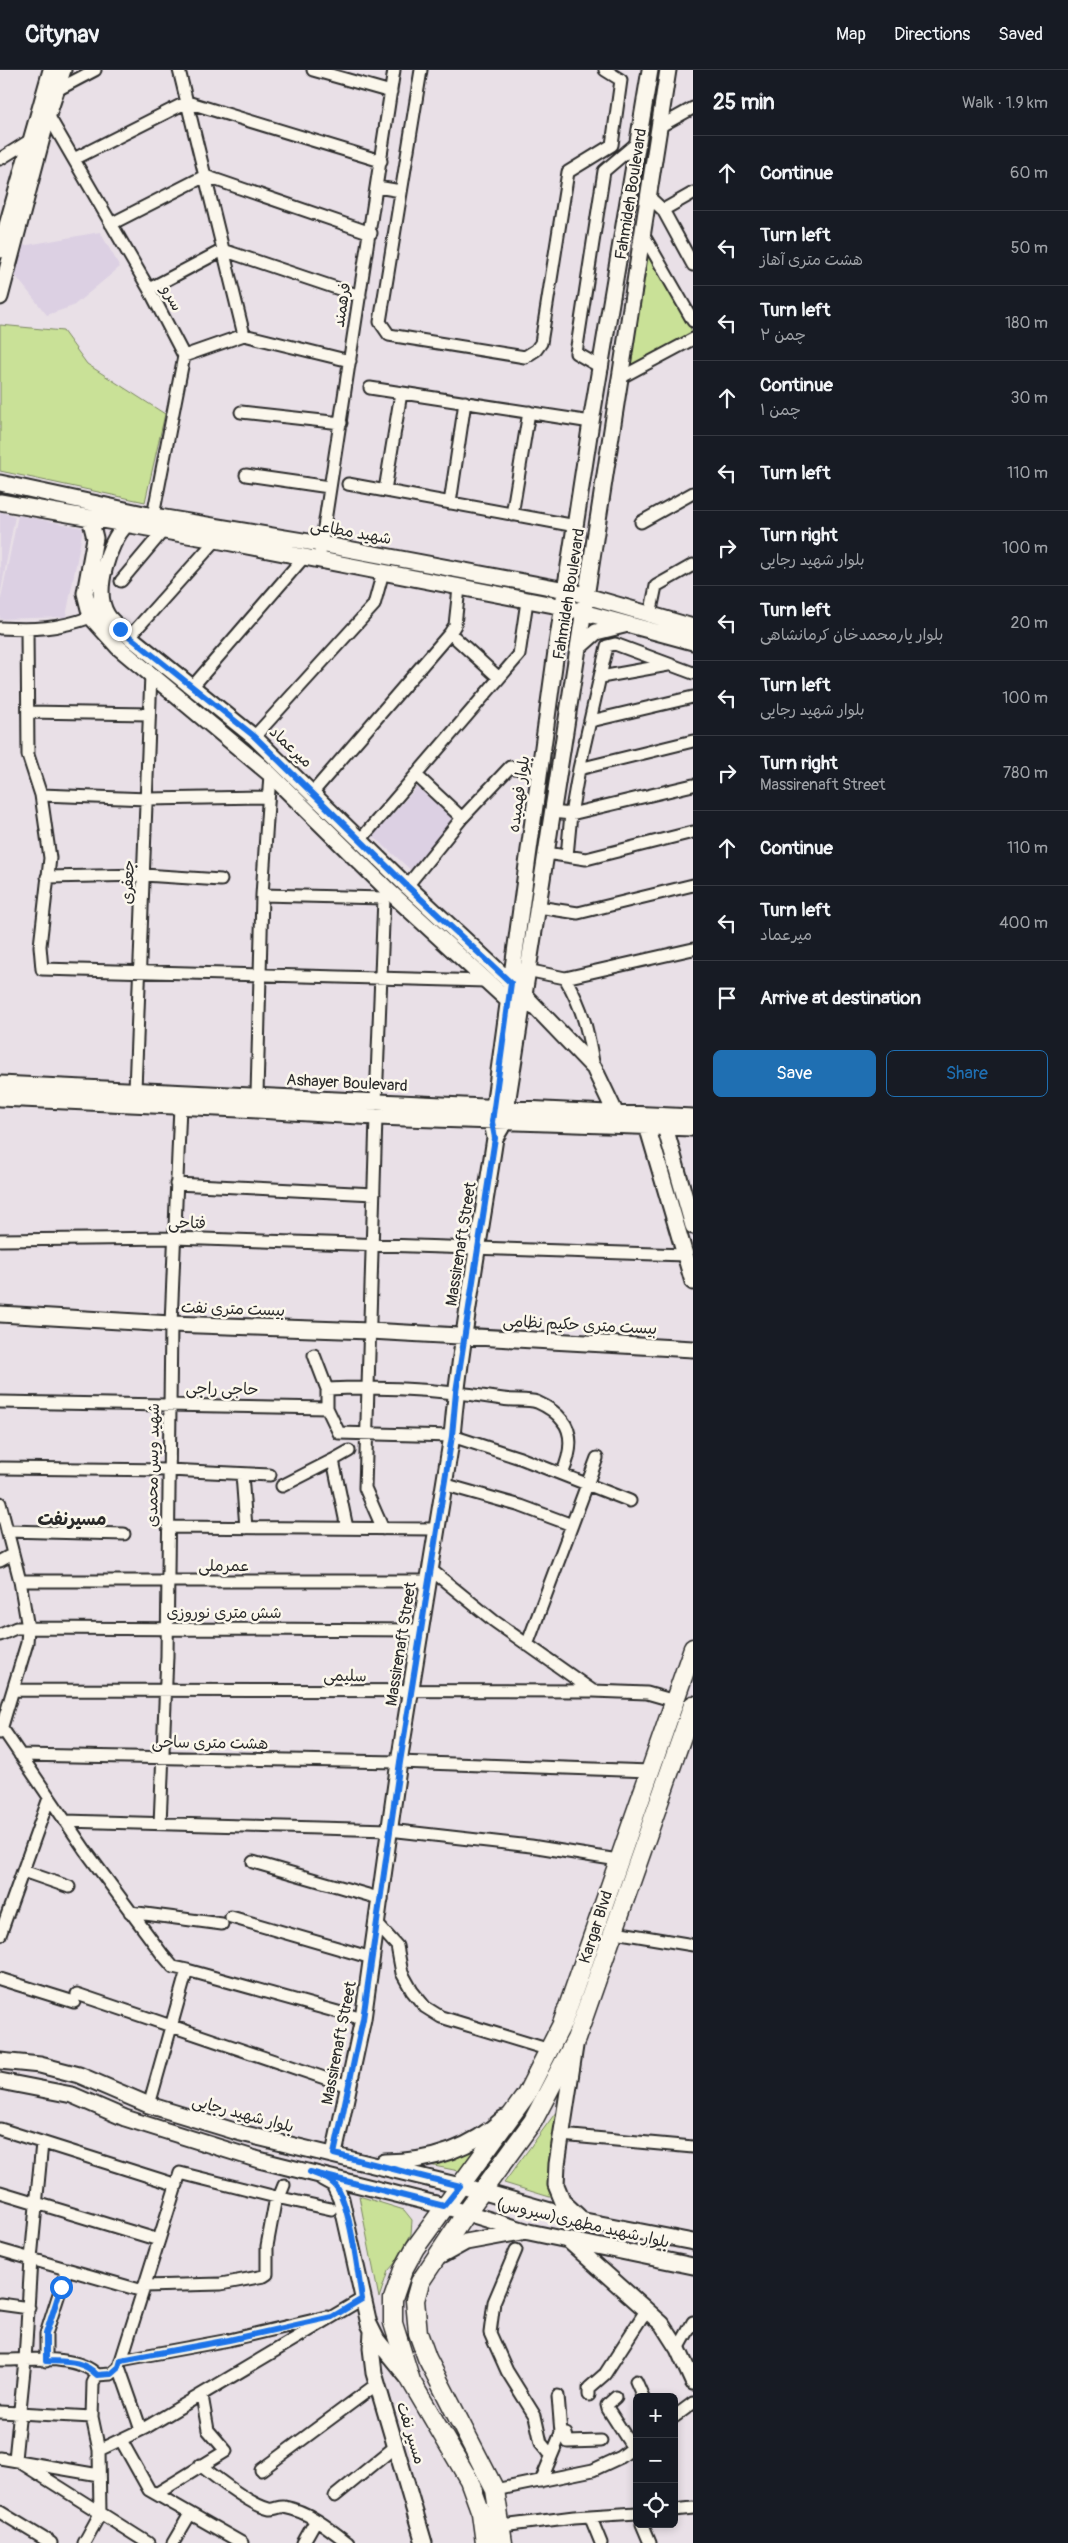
<!DOCTYPE html>
<html lang="en">
<head>
<meta charset="utf-8">
<style>
	:root { --surface:#171b24; --page:#242831; --text:#f1f3f6; --muted:#9ea1a6; --line:#363941; --accent:#1f6fb2 }
	body { margin:0; font-family:Pangolin,"Playpen Sans Arabic",sans-serif; background:var(--page); color:var(--text) }
	.controls { position:absolute; right:15px; bottom:15px; display:grid; overflow:hidden; border-radius:8px; box-shadow:0 2px 8px #0003 }
	.controls button { width:45px; height:45px; display:grid; place-items:center; padding:0; border:0; border-bottom:1px solid var(--line); background:var(--surface); color:var(--text); font:25px sans-serif }
	.stop { position:absolute; width:15px; height:15px; margin:-11px; border:4px solid #1a73e8; border-radius:50%; background:#fff }
	.stop.end { background:#1a73e8; border-color:#fff; box-shadow:0 1px 5px #0008 }
	.list { margin:0; padding:0; list-style:none }
	h2 { display:flex; justify-content:space-between; align-items:center; height:65px; margin:0; padding:0 20px; font-size:21px }
	h2 small { font-size:16px; font-weight:400; color:var(--muted) }
	.list li { display:grid; grid-template-columns:32px 1fr auto; gap:15px; align-items:center; box-sizing:border-box; height:75px; padding:0 20px; border-top:1px solid var(--line) }
	.list b { display:block; font-size:19px; white-space:nowrap }
	.list p { margin:0; font-size:16px; white-space:nowrap; color:var(--muted) }
	.list em { font-size:16px; font-style:normal; color:var(--muted) }
	.actions { display:flex; gap:10px; padding:15px 20px }
	.actions a { flex:1; padding:11px 0; border:1px solid var(--accent); border-radius:8px; text-align:center; font-size:18px; color:var(--accent) }
	.actions .main { background:var(--accent); color:#fff }
	.icon { flex:none; width:28px; height:28px; fill:none; stroke:currentColor; stroke-width:2; stroke-linecap:round; stroke-linejoin:round }
	.map { position:relative; flex:none; width:693px; height:2473px; overflow:hidden }
	header { display:flex; align-items:center; gap:30px; box-sizing:border-box; height:70px; padding:0 25px; background:var(--surface); border-bottom:1px solid var(--line) }
	header strong { font-size:24px }
	nav { display:flex; gap:28px; margin-inline-start:auto; font-size:18px }
	main { display:flex }
	aside { flex:1; background:var(--surface) }
	.map>svg:first-child { display:block }
	.built { fill:#dcd0e3 }
	.green { fill:#c9e197; stroke:#7a8661 }
	.lines { fill:none; stroke-linecap:round; stroke-linejoin:round }
	.street-casing { stroke:#2b2b2b; stroke-width:15 }
	.secondary-casing { stroke:#2b2b2b; stroke-width:19 }
	.primary-casing { stroke:#2b2b2b; stroke-width:21 }
	.street { stroke:#fbf7ec; stroke-width:11 }
	.secondary { stroke:#fbf7ec; stroke-width:15 }
	.primary { stroke:#fbf7ec; stroke-width:18 }
	.route { stroke:#1a73e8; stroke-width:6 }
	.labels { text-anchor:middle; dominant-baseline:central; stroke-width:5; stroke-linejoin:round; paint-order:stroke }
	.street-label { font-size:16px; fill:#2b2b2b; stroke:#fbf7ec }
	.neighbourhood-label { font-size:18px; font-weight:bold; fill:#2b2b2b; stroke:#fbf7ec }
</style>
</head>
<body>
<header>
<strong>Citynav</strong>
<nav><a>Map</a><a>Directions</a><a>Saved</a></nav>
</header>
<main>
<div class="map">
<svg width="693" height="2473" viewBox="0 0 693 2473">
	<rect width="100%" height="100%" fill="#e9e0e7"/>
	<filter id="ink" filterUnits="userSpaceOnUse"><feTurbulence type="fractalNoise" baseFrequency=".02" numOctaves="2"/><feDisplacementMap in="SourceGraphic" scale="10" xChannelSelector="R" yChannelSelector="G"/><feConvolveMatrix kernelMatrix="1 2 1 2 8 2 1 2 1" color-interpolation-filters="sRGB"/></filter>
	<g filter="url(#ink)">
		<path class="built" d="M 100,162 L 120,197 L 73,236 L 47,245 L 14,204 L 22,176 Z
			M 0,442 L 15,446 L 0,526 Z
			M 18,445 L 83,458 L 66,547 L 0,549 L 0,533 Z
			M 417,717 L 455,751 L 412,801 L 373,766 Z"/>
		<path class="green" d="M 645,176 L 693,263 L 626,300 Z
			M 0,255 L 63,261 L 87,294 L 165,344 L 145,432 L 0,401 Z
			M 559,2038 C 553,2068 543,2098 553,2128 L 504,2113 Z
			M 482,2074 L 459,2101 L 429,2095 Z
			M 359,2126 L 404,2140 L 412,2150 L 411,2164 L 395,2193 L 388,2201 L 379,2228 Z"/>
		<g class="lines">
			<g class="street-casing">
				<path id="street" d="M 179,0 L 244,265
					M 313,0 L 391,22
					M 421,0 L 380,252 L 389,265 L 525,287 L 536,280 L 541,273 L 568,102 L 612,75 L 621,10 L 605,0
					M 57,20 L 95,0
					M 43,43 L 48,45 L 149,219 L 184,286 L 153,446
					M 659,57 L 693,38
					M 0,89 L 29,71
					M 74,89 L 187,32 L 381,91
					M 377,117 L 401,121
					M 648,126 L 663,140 L 693,195
					M 663,140 L 693,123
					M 111,154 L 205,106 L 371,163
					M 643,164 L 693,251
					M 149,219 L 223,180 L 360,226
					M 184,286 L 244,265 L 350,291
					M 602,298 L 576,283 L 604,101 L 638,72
					M 620,308 L 693,269
					M 370,318 L 591,352
					M 241,342 L 341,353
					M 246,405 L 329,417
					M 348,414 L 576,456
					M 385,420 L 401,323
					M 450,433 L 465,332
					M 512,445 L 529,342
					M 641,452 L 693,423
					M 319,490 L 394,0
					M 121,511 L 163,461
					M 650,545 L 656,516 L 693,495
					M 0,558 C 35,560 58,559 91,547
					M 27,560 L 28,685 L 41,725 L 50,788 L 40,876 L 42,899 L 486,911
					M 450,563 L 499,608
					M 130,566 L 216,470
					M 601,607 L 668,595
					M 193,616 L 304,487
					M 28,642 L 149,644
					M 591,651 L 693,627
					M 254,667 L 374,535 L 383,502
					M 579,699 L 693,671
					M 313,722 L 450,563 L 455,555 L 459,518
					M 41,725 L 148,729 L 268,727
					M 552,742 L 571,744 L 693,715
					M 462,748 L 510,697 L 540,703
					M 361,769 L 519,585 L 527,531
					M 546,783 L 586,789 L 693,762
					M 567,786 L 571,744 L 579,699 L 607,576 L 615,574 L 693,603
					M 47,807 L 144,805 L 221,810
					M 407,816 L 462,748 L 416,705
					M 262,825 L 384,828
					M 538,837 L 578,843 L 693,815
					M 522,899 L 565,908 L 693,879
					M 565,908 C 584,940 588,962 594,998
					M 135,1020 L 151,604
					M 257,1025 L 262,825 L 270,704
					M 376,1032 L 384,828 L 390,822
					M 376,1047 L 365,1418 L 383,1459
					M 176,1114 L 374,1124
					M 0,1170 L 174,1168 L 685,1185
					M 327,1319 C 386,1316 444,1320 503,1329 C 514,1331 527,1329 537,1332 C 546,1336 556,1342 562,1350 C 575,1365 569,1388 562,1404
					M 0,1332 L 327,1338 L 327,1319 L 314,1285
					M 327,1338 L 339,1363 L 452,1366 L 520,1388 L 630,1431
					M 0,1398 L 169,1400 L 270,1405
					M 242,1404 L 246,1458
					M 443,1414 L 521,1436 L 572,1455
					M 282,1416 L 333,1390
					M 0,1433 L 20,1511 L 28,1558 L 27,1573 L 0,1663
					M 168,1457 L 436,1459
					M 347,1458 L 333,1390 L 349,1381
					M 7,1461 L 124,1464
					M 0,1491 L 13,1484
					M 430,1499 L 494,1551 L 593,1621
					M 20,1511 L 428,1511
					M 0,1565 L 16,1558 L 28,1558 L 420,1560
					M 527,1575 L 597,1388
					M 13,1620 L 593,1621 L 647,1623 L 675,1631
					M 0,1655 L 85,1780 L 162,1884 L 173,1897 L 187,1900 L 149,2035
					M 20,1685 L 399,1692 L 650,1701
					M 65,1751 L 389,1760 L 531,1776 L 618,1790
					M 160,1754 L 167,1586 L 171,1254 L 180,1036
					M 253,1792 L 382,1829
					M 23,1801 L 69,1817
					M 130,1842 L 222,1854
					M 231,1847 L 372,1888
					M 378,1855 L 397,1876 L 402,1903 L 412,1921 L 425,1937 L 441,1947 L 550,1980
					M 615,1862 L 693,1875
					M 0,1865 L 49,1728
					M 187,1900 L 363,1949
					M 0,1909 L 74,1932
					M 77,1924 L 348,2016
					M 0,2059 L 177,2115
					M 561,2065 L 693,2077
					M 42,2073 L 31,2189 L 25,2290 L 15,2389 L 148,2473
					M 0,2122 L 159,2170
					M 0,2180 L 143,2221
					M 516,2180 L 494,2232 L 490,2263 L 507,2301 L 535,2346 L 541,2373 L 551,2385
					M 144,2216 L 221,2214 L 264,2206 L 267,2204 L 267,2176 L 276,2127 L 331,2139
					M 0,2234 L 29,2238
					M 678,2279 L 693,2252
					M 0,2290 C 28,2290 78,2284 97,2305
					M 121,2290 L 229,2270 L 327,2247
					M 46,2291 L 46,2264 L 67,2199
					M 119,2297 L 141,2360
					M 636,2311 L 643,2327
					M 589,2325 L 589,2318 L 605,2304 L 647,2239
					M 616,2327 L 607,2335 L 608,2339 L 633,2378
					M 0,2342 L 92,2347
					M 674,2347 L 693,2333
					M 561,2363 L 566,2364 L 568,2372 L 601,2371
					M 121,2370 L 149,2420 L 242,2473
					M 99,2380 L 145,2358 L 362,2229
					M 0,2388 L 99,2405
					M 200,2395 C 215,2407 251,2435 269,2439 C 274,2440 279,2436 284,2437 C 308,2441 329,2458 348,2473
					M 261,2400 L 377,2314
					M 541,2411 L 561,2363 L 558,2326
					M 495,2420 L 593,2400 L 621,2387 L 637,2375
					M 156,2424 L 226,2381 L 208,2360 L 202,2326
					M 335,2426 L 396,2376
					M 674,2440 L 693,2438
					M 0,2442 L 51,2473
					M 590,2446 L 601,2473
					M 642,2454 L 650,2473
					M 502,2456 L 574,2447 L 637,2443
					M 84,2473 L 100,2444 L 99,2380 L 92,2347 L 93,2313 L 97,2305 L 111,2304 L 119,2297 L 180,2103 L 276,2127 L 280,2125 L 284,2115
					M 173,2473 L 190,2444
					M 303,2473 L 316,2450"/>
			</g>
			<g class="secondary-casing">
				<path id="secondary" d="M 0,180 L 51,0
					M 0,227 L 48,45 L 63,0
					M 0,413 L 153,446 L 321,474 L 566,520 L 693,557
					M 0,432 L 216,470 L 564,537 L 693,572
					M 90,448 L 95,468 L 85,523 L 91,547 L 118,577 L 270,704 L 390,822 L 515,937
					M 126,454 C 109,473 92,521 107,545 C 110,550 116,555 120,559 L 254,667 L 407,816 L 524,925 L 594,998 L 615,1042
					M 579,577 L 596,562 L 624,555
					M 0,1014 L 693,1047
					M 0,1028 L 239,1039 L 376,1047 L 693,1058
					M 647,1056 L 693,1212
					M 665,1057 L 693,1156
					M 495,1068 L 492,1052 L 557,574 L 591,352 L 650,0
					M 0,1244 L 171,1254 L 370,1261 L 693,1279
					M 575,1976 L 557,2094 L 556,2115 L 563,2132 L 579,2147
					M 0,1991 L 40,1995 L 79,2005 L 149,2035 L 241,2063 L 481,2121 L 585,2151 L 693,2172
					M 0,2011 L 72,2025 L 125,2048 L 259,2090 L 444,2136 L 529,2162 L 693,2196
					M 334,2084 L 363,1949 L 399,1692 L 452,1366 C 461,1266 480,1167 495,1068 L 504,1053 L 524,925 L 668,0
					M 384,2092 C 429,2092 471,2079 504,2048
					M 323,2108 L 334,2114 L 341,2129 L 369,2254 L 377,2270 L 408,2308
					M 569,2171 L 662,2254 L 678,2279 L 693,2312
					M 437,2188 L 466,2172 L 521,2162
					M 372,2262 L 371,2278 L 374,2303 L 424,2473"/>
			</g>
			<g class="primary-casing">
				<path id="primary" d="M 485,2473 L 481,2443 L 469,2410 L 411,2311 L 393,2253 L 393,2229 L 403,2200 L 415,2178 L 526,2025 L 562,1954 L 693,1578
					M 503,2473 L 495,2420 L 427,2288 L 418,2263 L 415,2230 L 420,2212 L 466,2143 L 533,2051 L 576,1969 L 693,1635"/>
			</g>
			<use href="#street" class="street"/>
			<use href="#secondary" class="secondary"/>
			<use href="#primary" class="primary"/>
		</g>
	</g>
	<g class="lines" filter="url(#ink)">
		<path class="route" d="M 61,2217 L 46,2264 L 46,2291 C 66,2292 83,2290 97,2305 L 111,2304 L 119,2297 L 121,2290 L 229,2270 L 332,2247 L 362,2229 C 358,2204 350,2132 335,2115 C 329,2108 318,2105 310,2102 L 444,2136 L 460,2116 L 334,2084 L 363,1949 L 400,1692 L 452,1366 L 456,1322 L 495,1068 L 492,1052 L 511,913 L 407,816 L 254,666 L 120,559"/>
	</g>
	<g class="labels">
		<g class="street-label">
			<text transform="translate(631 124) rotate(-81)">Fahmideh Boulevard</text>
			<text transform="translate(172 228) rotate(62)">سرو</text>
			<text transform="translate(342 235) rotate(-81)">فرهمند</text>
			<text transform="translate(351 462) rotate(10)">شهید مطاعی</text>
			<text transform="translate(569 524) rotate(-81)">Fahmideh Boulevard</text>
			<text transform="translate(291 677) rotate(43)">میرعماد</text>
			<text transform="translate(519 724) rotate(-82)">بلوار فهمیده</text>
			<text transform="translate(128 812) rotate(-87)">جعفری</text>
			<text transform="translate(347 1013) rotate(3)">Ashayer Boulevard</text>
			<text transform="translate(187 1153) rotate(1)">فتاحی</text>
			<text transform="translate(461 1174) rotate(-81)">Massirenaft Street</text>
			<text transform="translate(233 1239) rotate(2)">بیست متری نفت</text>
			<text transform="translate(580 1255) rotate(3)">بیست متری حکیم نظامی</text>
			<text transform="translate(222 1319) rotate(1)">حاجی راجی</text>
			<text transform="translate(153 1395) rotate(-89)">شهید ویس محمدی</text>
			<text x="224" y="1496">عمرملی</text>
			<text x="224" y="1543">شش متری نوروزی</text>
			<text transform="translate(401 1574) rotate(-81)">Massirenaft Street</text>
			<text transform="translate(345 1606) rotate(1)">سلیمی</text>
			<text transform="translate(210 1673) rotate(1)">هشت متری ساحی</text>
			<text transform="translate(596 1857) rotate(-72)">Kargar Blvd</text>
			<text transform="translate(339 1973) rotate(-79)">Massirenaft Street</text>
			<text transform="translate(243 2044) rotate(15)">بلوار شهید رجایی</text>
			<text transform="translate(583 2153) rotate(13)">بلوار شهید مطهری(سیروس)</text>
			<text transform="translate(411 2363) rotate(73)">مسیر نفت</text>
		</g>
		<g class="neighbourhood-label">
			<text x="72" y="1449">مسیرنفت</text>
		</g>
	</g>
</svg>
<div class="controls">
<button>+</button>
<button>−</button>
<button><svg class="icon" aria-label="locate" viewBox="0 0 24 24"><circle cx="12" cy="12" r="6"/><path d="M12 2v4M12 18v4M2 12h4M18 12h4"/></svg></button>
</div>
<div class="stop" style="left:61px;top:2217px"></div>
<div class="stop end" style="left:120px;top:559px"></div>
</div>
<aside>
<h2>25 min<small>Walk · 1.9 km</small></h2>
<ul class="list">
<li><svg class="icon" aria-label="ahead" viewBox="0 0 24 24"><path d="M12 20V5M6 11l6-6 6 6"/></svg><div><b>Continue</b></div><em>60 m</em></li>
<li><svg class="icon" aria-label="left" viewBox="0 0 24 24"><path d="M17 20v-9H6M10 6l-5 5 5 5"/></svg><div><b>Turn left</b><p>هشت متری آهاز</p></div><em>50 m</em></li>
<li><svg class="icon" aria-label="left" viewBox="0 0 24 24"><path d="M17 20v-9H6M10 6l-5 5 5 5"/></svg><div><b>Turn left</b><p>چمن ۲</p></div><em>180 m</em></li>
<li><svg class="icon" aria-label="ahead" viewBox="0 0 24 24"><path d="M12 20V5M6 11l6-6 6 6"/></svg><div><b>Continue</b><p>چمن ۱</p></div><em>30 m</em></li>
<li><svg class="icon" aria-label="left" viewBox="0 0 24 24"><path d="M17 20v-9H6M10 6l-5 5 5 5"/></svg><div><b>Turn left</b></div><em>110 m</em></li>
<li><svg class="icon" aria-label="right" viewBox="0 0 24 24"><path d="M7 20v-9h11M14 6l5 5-5 5"/></svg><div><b>Turn right</b><p>بلوار شهید رجایی</p></div><em>100 m</em></li>
<li><svg class="icon" aria-label="left" viewBox="0 0 24 24"><path d="M17 20v-9H6M10 6l-5 5 5 5"/></svg><div><b>Turn left</b><p>بلوار یارمحمدخان کرمانشاهی</p></div><em>20 m</em></li>
<li><svg class="icon" aria-label="left" viewBox="0 0 24 24"><path d="M17 20v-9H6M10 6l-5 5 5 5"/></svg><div><b>Turn left</b><p>بلوار شهید رجایی</p></div><em>100 m</em></li>
<li><svg class="icon" aria-label="right" viewBox="0 0 24 24"><path d="M7 20v-9h11M14 6l5 5-5 5"/></svg><div><b>Turn right</b><p>Massirenaft Street</p></div><em>780 m</em></li>
<li><svg class="icon" aria-label="ahead" viewBox="0 0 24 24"><path d="M12 20V5M6 11l6-6 6 6"/></svg><div><b>Continue</b></div><em>110 m</em></li>
<li><svg class="icon" aria-label="left" viewBox="0 0 24 24"><path d="M17 20v-9H6M10 6l-5 5 5 5"/></svg><div><b>Turn left</b><p>میرعماد</p></div><em>400 m</em></li>
<li><svg class="icon" aria-label="arrive" viewBox="0 0 24 24"><path d="M6 21V4h12l-3 4 3 4H6"/></svg><div><b>Arrive at destination</b></div></li>
</ul>
<div class="actions"><a class="main">Save</a><a>Share</a></div>
</aside>
</main>
</body>
</html>
